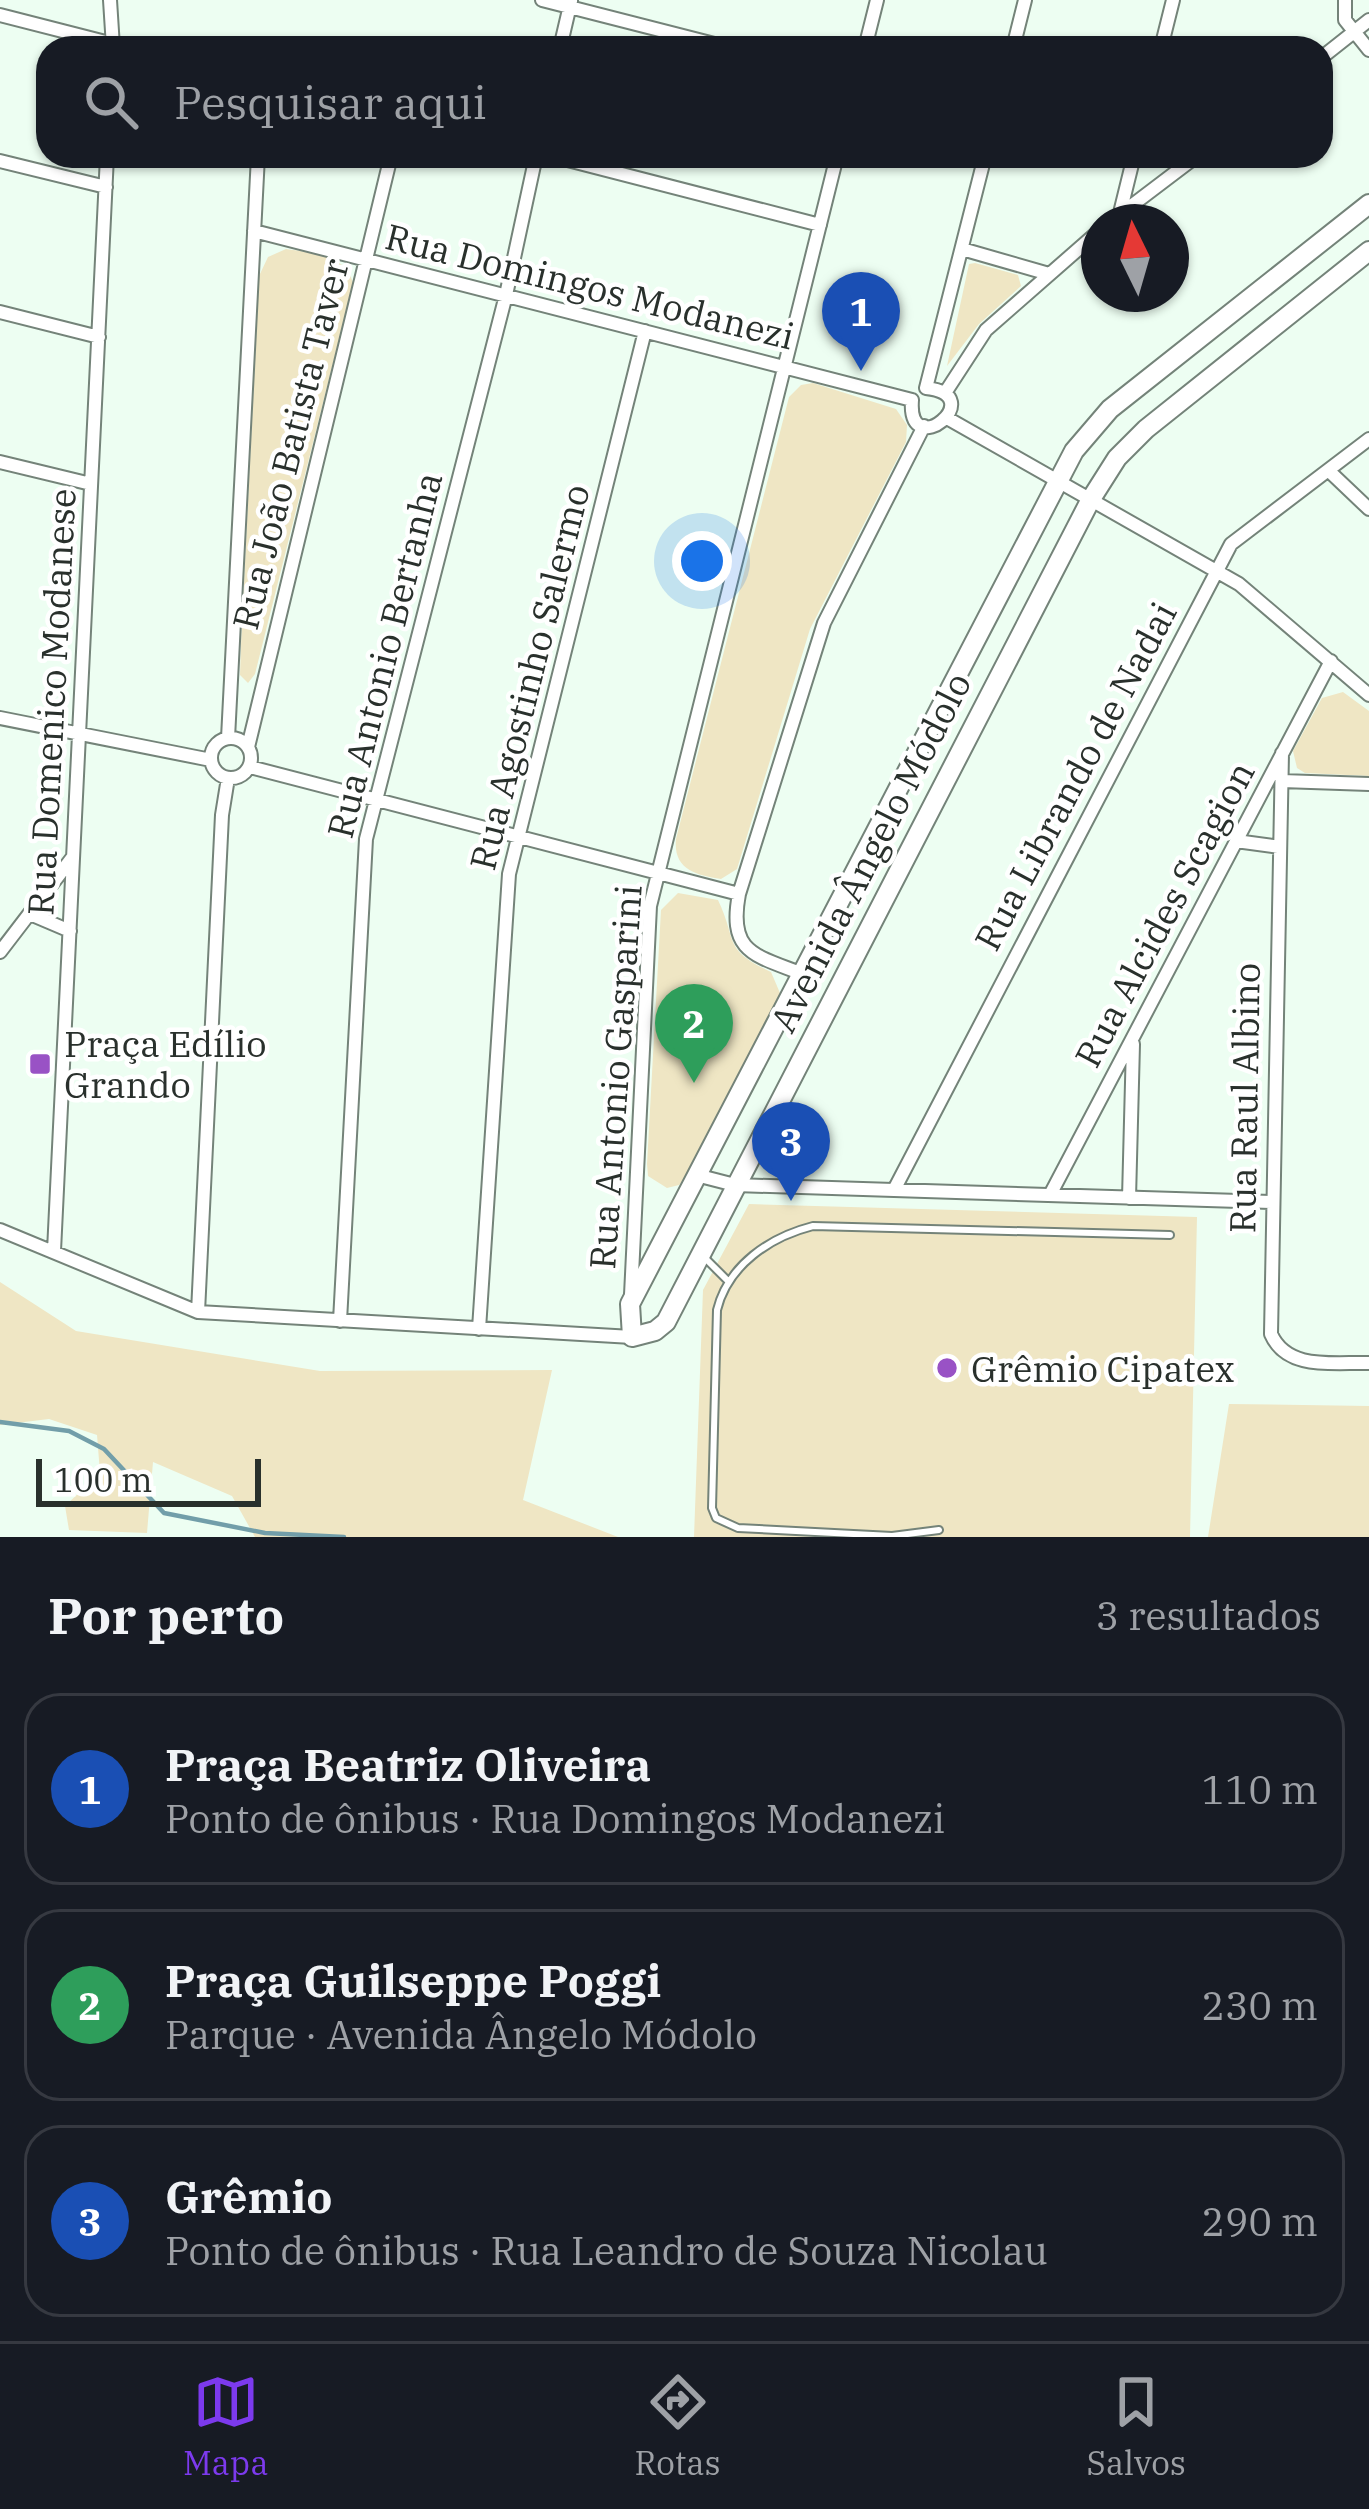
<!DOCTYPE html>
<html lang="pt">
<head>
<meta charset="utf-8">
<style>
	:root { --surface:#171b24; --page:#20242c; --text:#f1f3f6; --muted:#9ea1a6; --line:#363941; --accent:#7c3aed }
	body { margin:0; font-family:"IBM Plex Serif",serif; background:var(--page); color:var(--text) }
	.compass { position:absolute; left:1081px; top:204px; width:108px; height:108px; border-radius:50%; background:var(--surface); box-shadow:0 3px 9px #0004; rotate:355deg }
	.scale { position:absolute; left:36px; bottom:30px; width:225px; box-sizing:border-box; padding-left:12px; border:6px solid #29302c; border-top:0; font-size:33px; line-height:42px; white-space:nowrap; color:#29302c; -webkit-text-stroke:9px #fff; paint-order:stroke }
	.you { position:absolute; left:702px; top:561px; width:42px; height:42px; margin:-30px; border:9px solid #fff; border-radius:50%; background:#1a73e8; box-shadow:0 0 0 18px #1a73e833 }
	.badge { display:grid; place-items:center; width:78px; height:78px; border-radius:50%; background:var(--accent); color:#fff; font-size:39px; font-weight:700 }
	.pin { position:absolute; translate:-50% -99px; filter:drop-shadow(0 3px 6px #0008) }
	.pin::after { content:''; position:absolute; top:63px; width:42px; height:36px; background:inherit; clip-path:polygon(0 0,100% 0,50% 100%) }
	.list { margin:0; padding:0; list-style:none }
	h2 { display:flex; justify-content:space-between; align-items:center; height:156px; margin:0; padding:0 48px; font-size:51px }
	h2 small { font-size:39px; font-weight:400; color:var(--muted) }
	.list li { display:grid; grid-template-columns:78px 1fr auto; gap:36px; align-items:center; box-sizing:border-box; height:192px; margin:0 24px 24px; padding:0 24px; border:3px solid var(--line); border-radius:36px }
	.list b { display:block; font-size:45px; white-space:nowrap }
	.list p { margin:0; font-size:39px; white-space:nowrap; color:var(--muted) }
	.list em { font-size:39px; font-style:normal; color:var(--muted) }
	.icon { flex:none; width:66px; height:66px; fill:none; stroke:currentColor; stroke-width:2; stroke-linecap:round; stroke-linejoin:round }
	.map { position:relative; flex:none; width:1369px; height:1537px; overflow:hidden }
	.search { position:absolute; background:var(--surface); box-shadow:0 3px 9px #0004; left:36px; right:36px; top:36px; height:132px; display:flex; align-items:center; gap:30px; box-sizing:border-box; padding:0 42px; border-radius:36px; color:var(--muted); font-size:45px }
	.sheet { height:804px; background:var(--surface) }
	nav { display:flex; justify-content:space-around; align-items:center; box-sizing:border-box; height:168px; border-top:3px solid var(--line); background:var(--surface); font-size:33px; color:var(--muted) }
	nav a { display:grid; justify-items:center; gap:6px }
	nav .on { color:var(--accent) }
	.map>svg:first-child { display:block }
	.green { fill:#efe6c4 }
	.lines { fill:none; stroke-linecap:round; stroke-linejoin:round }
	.stream { stroke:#729ea9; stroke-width:4.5 }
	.lane-casing { stroke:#748379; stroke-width:10 }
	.street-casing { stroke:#748379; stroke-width:16 }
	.secondary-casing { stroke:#748379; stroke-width:22 }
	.lane { stroke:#fff; stroke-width:6 }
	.street { stroke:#fff; stroke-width:12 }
	.secondary { stroke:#fff; stroke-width:18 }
	.poi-dot { fill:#9952c5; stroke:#fff; stroke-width:4.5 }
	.labels { text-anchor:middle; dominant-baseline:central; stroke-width:9; stroke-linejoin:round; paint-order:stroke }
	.street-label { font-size:36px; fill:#29302c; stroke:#fff }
	.poi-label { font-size:36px; fill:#29302c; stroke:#fff; text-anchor:start }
</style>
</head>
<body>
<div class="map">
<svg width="1369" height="1537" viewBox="0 0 1369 1537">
	<rect width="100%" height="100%" fill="#edfef2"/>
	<path class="green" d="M 286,249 C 311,253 346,254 353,283 L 255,674 L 248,683 L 240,675 L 241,644 L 259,276 L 268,257 Z
		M 975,263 L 1018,275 L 1021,286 L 979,324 L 947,366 L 969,264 Z
		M 813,383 L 896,409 L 907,425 L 906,442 L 810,629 L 737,869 L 721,879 C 695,875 673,869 676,839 L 789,397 L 801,385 Z
		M 1343,692 L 1369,711 L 1369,776 L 1305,773 L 1297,768 L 1293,751 L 1322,698 Z
		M 678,893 L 718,900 C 738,942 722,949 771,972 L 780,993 L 690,1173 L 679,1185 L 667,1188 L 648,1176 L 647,1164 L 661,910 Z
		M 749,1204 L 1197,1217 L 1190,1537 L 694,1537 L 703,1290 Z
		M 0,1282 L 76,1331 L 320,1371 L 552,1370 L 523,1500 L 618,1537 L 255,1537 L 232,1496 L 153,1462 L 147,1533 L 69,1530 L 65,1506 L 100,1473 L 97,1435 L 49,1419 L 0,1425 Z
		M 1229,1404 L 1369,1406 L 1369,1537 L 1208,1537 Z"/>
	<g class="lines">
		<path class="stream" d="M 0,1422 L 69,1431 L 104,1449 L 164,1513 L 265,1533 L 344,1537"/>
		<g class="lane-casing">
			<path id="lane" d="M 702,1255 L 729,1282
				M 939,1530 L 892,1536 L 738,1528 L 716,1518 L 712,1508 L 717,1310 C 728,1265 770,1237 813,1226 L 1170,1235"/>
		</g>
		<g class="street-casing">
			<path id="street" d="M 110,0 L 113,47
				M 542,0 L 730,48
				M 1345,0 L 1345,20 L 1369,50
				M 0,15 L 129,48
				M 560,48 L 571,1
				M 865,48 L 877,0
				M 1013,48 L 1025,0
				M 1161,48 L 1173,0
				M 1321,58 L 1369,20
				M 552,156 L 820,225
				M 0,161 L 106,187
				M 1120,213 L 1134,156
				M 1110,222 L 1197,156
				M 254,231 L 912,400
				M 962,249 L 1049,274
				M 0,312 L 99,337
				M 926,388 L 985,156
				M 945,393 L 986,330 L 1099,231
				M 912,400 C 907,465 992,395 926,388
				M 947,418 L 1239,584 L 1369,695
				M 0,462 L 91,484
				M 1329,471 L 1369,509
				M 0,718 L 211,760
				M211 758a20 20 0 1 1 40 0a20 20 0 1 1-40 0Z
				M 228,738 L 258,156
				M 248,747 L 391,156
				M 1282,753 L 1271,1334 C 1287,1371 1334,1362 1369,1363
				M 250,767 L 739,894
				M 1282,781 L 1369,784
				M 1236,841 L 1280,847
				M 30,914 L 70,931
				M 0,952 L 72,858
				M 800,973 C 754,955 728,952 739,894 L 824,623 L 924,426
				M 700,1176 L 735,1185 L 1271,1202
				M 894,1190 L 1231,544 L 1369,439
				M 1050,1195 L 1331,661
				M 1129,1198 L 1133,1044
				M 0,1230 L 198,1312 L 632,1337
				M 54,1251 L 107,156
				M 631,1295 L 650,906 L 837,156
				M 198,1312 L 222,815 L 228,778
				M 340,1321 L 366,839 L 506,295 L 536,156
				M 479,1329 L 509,874 L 645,331"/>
		</g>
		<g class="secondary-casing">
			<path id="secondary" d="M 1369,204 L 1110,409 L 1074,451 L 630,1304 L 632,1337 L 655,1331 L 666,1322 L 1091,499 L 1117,458 L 1146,429 L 1369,251"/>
		</g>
		<use href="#lane" class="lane"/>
		<use href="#street" class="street"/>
		<use href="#secondary" class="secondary"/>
	</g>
	<g class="poi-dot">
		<rect x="28" y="1052" width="24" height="24" rx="6"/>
		<circle cx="947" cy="1368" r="12"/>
	</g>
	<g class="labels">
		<g class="street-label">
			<text transform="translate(590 286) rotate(14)">Rua Domingos Modanezi</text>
			<text transform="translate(290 444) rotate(-76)">Rua João Batista Taver</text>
			<text transform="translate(384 655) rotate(-76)">Rua Antonio Bertanha</text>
			<text transform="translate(529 677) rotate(-76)">Rua Agostinho Salermo</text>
			<text transform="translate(51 702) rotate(-87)">Rua Domenico Modanese</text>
			<text transform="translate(1075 776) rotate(-62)">Rua Librando de Nadai</text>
			<text transform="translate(870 852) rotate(-63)">Avenida Ângelo Módolo</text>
			<text transform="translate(1164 914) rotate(-62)">Rua Alcides Scagion</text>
			<text transform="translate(615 1077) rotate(-86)">Rua Antonio Gasparini</text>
			<text transform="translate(1244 1098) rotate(-89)">Rua Raul Albino</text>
		</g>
		<g class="poi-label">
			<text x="64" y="1043">Praça Edílio<tspan x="64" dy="41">Grando</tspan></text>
			<text x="971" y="1368">Grêmio Cipatex</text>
		</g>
	</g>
</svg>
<svg class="compass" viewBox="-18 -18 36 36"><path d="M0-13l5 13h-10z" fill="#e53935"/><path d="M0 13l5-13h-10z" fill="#9ea1a6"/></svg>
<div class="scale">100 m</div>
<div class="you"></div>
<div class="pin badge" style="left:861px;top:371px;background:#1a4fb4">1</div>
<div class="pin badge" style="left:694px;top:1083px;background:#2e9e5b">2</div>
<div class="pin badge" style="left:791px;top:1201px;background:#1a4fb4">3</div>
<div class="search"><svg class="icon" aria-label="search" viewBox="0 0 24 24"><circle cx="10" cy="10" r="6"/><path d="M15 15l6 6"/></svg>Pesquisar aqui</div>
</div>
<section class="sheet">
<h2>Por perto<small>3 resultados</small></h2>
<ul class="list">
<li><span class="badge" style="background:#1a4fb4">1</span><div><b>Praça Beatriz Oliveira</b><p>Ponto de ônibus · Rua Domingos Modanezi</p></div><em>110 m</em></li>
<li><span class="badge" style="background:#2e9e5b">2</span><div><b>Praça Guilseppe Poggi</b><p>Parque · Avenida Ângelo Módolo</p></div><em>230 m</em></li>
<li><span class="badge" style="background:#1a4fb4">3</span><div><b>Grêmio</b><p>Ponto de ônibus · Rua Leandro de Souza Nicolau</p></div><em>290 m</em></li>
</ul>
</section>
<nav>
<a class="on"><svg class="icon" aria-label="map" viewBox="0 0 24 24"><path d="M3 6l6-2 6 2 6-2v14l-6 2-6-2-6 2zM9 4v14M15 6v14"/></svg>Mapa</a>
<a><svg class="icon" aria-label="directions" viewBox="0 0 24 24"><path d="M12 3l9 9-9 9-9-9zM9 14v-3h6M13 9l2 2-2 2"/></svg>Rotas</a>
<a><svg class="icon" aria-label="saved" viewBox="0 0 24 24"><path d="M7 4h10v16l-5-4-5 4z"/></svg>Salvos</a>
</nav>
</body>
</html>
